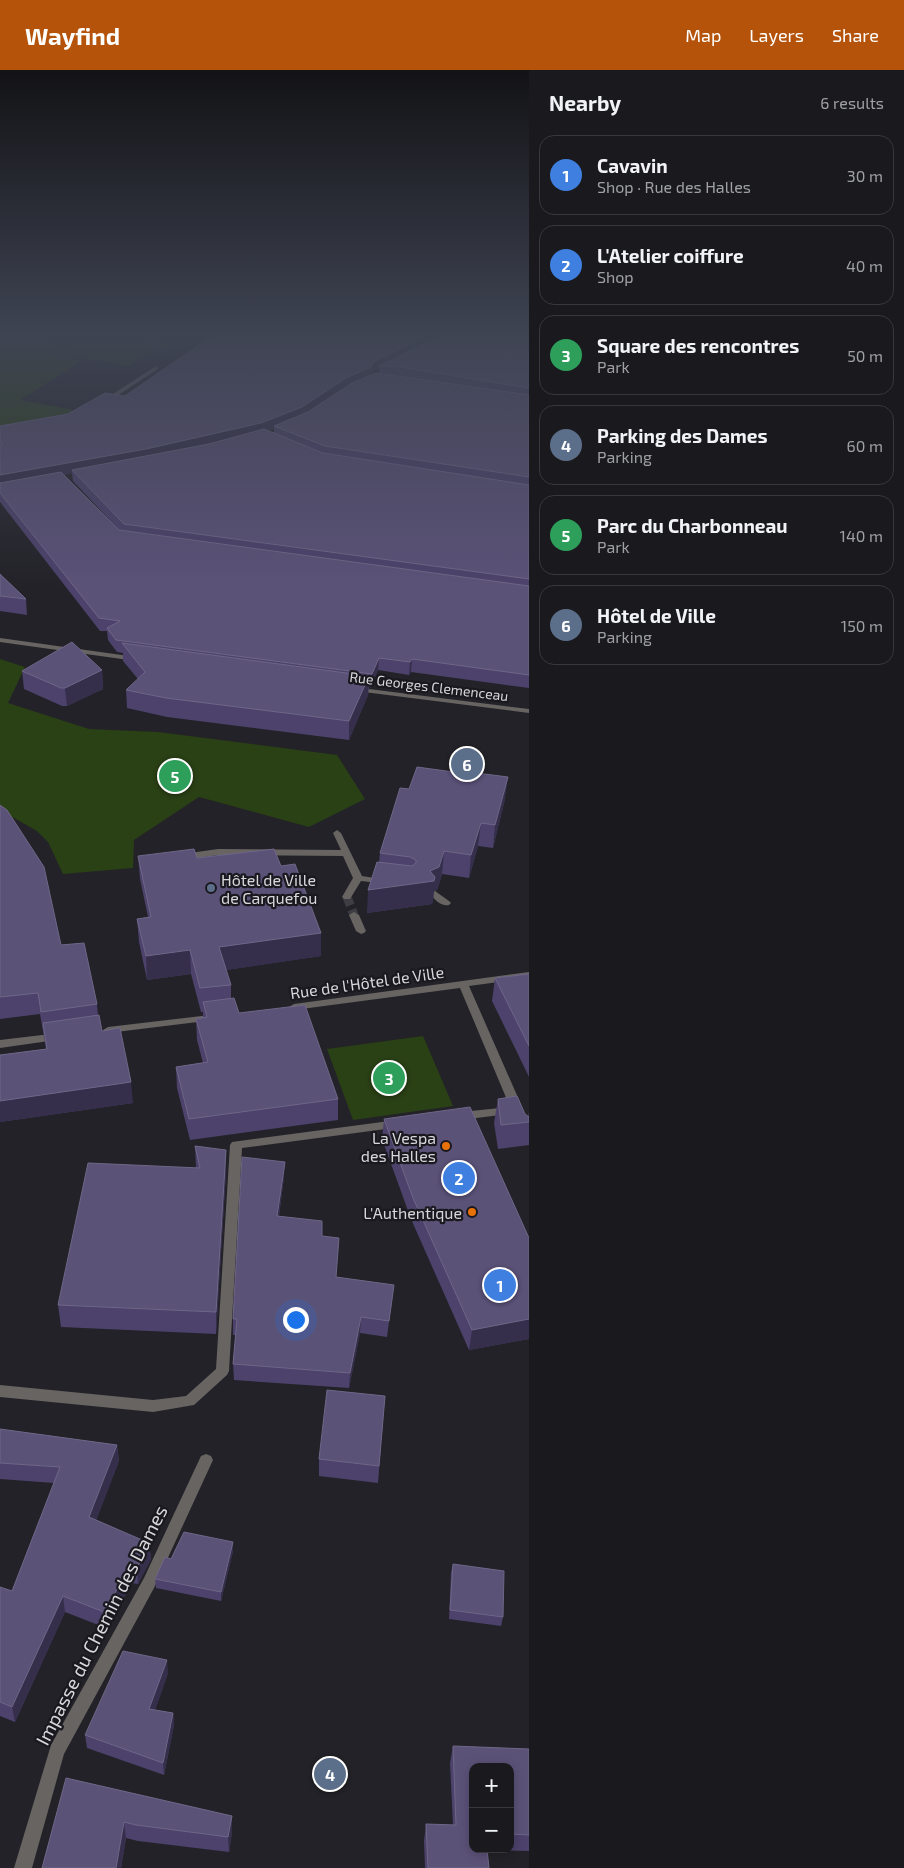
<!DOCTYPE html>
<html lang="en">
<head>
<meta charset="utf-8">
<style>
	:root { --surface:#1a1a1e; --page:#232327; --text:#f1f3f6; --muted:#9fa1a4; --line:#38383c; --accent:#b45309 }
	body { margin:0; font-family:"Exo 2",sans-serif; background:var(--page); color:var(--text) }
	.controls { position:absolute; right:15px; bottom:15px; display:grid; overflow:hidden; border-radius:10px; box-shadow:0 2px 12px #0003 }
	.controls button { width:45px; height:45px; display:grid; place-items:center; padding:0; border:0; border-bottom:1px solid var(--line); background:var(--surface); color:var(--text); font:25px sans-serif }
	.you { position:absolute; left:295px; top:1249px; width:18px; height:18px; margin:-12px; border:4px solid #fff; border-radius:50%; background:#1a73e8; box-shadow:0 0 0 8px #1a73e833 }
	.badge { display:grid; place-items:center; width:32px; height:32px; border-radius:50%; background:var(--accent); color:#fff; font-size:16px; font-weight:700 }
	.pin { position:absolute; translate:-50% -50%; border:2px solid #fff; box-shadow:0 1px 5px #0006 }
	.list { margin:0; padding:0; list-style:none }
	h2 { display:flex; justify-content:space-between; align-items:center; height:65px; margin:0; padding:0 20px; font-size:21px }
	h2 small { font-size:16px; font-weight:400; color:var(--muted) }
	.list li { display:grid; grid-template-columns:32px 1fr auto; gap:15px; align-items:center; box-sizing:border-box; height:80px; margin:0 10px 10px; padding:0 10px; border:1px solid var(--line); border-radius:15px }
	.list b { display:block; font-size:19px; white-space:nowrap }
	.list p { margin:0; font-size:16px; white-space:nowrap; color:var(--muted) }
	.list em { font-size:16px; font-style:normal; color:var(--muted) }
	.map { position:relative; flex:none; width:529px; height:1798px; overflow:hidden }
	header { display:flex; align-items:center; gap:30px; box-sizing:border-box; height:70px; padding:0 25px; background:var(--accent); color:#fff }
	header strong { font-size:24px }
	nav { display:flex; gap:28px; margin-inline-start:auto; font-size:18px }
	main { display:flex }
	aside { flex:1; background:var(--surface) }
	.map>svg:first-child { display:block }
	.green { fill:#2a4015 }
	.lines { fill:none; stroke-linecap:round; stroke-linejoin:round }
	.pedestrian-tunnel { stroke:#3e3d43; stroke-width:9; stroke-dasharray:9 4.5; stroke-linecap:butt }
	.pedestrian { fill:#676461; fill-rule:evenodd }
	.minor { fill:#676461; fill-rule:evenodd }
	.wall { fill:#4c426b; fill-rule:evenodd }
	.shaded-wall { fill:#352f4b }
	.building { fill:#5b5278; stroke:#6e6787 }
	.service-dot { fill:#5c6f8a; stroke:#1a191f; stroke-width:2 }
	.food-dot { fill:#e8710a; stroke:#1a191f; stroke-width:2 }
	.labels { text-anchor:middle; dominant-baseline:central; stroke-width:4.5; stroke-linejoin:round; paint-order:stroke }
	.far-street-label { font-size:14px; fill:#d8d8dc; stroke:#1a191f }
	.poi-label { font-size:16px; fill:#d8d8dc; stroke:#1a191f; text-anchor:end }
	.street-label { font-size:16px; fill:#d8d8dc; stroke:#1a191f }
	.near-street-label { font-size:19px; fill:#d8d8dc; stroke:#1a191f }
</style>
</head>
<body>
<header>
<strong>Wayfind</strong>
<nav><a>Map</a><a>Layers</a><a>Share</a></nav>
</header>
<main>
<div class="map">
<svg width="529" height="1798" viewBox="0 0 529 1798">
	<rect width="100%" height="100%" fill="#232228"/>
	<path class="green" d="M 0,266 L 46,266 L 45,269 L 48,272 L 63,275 L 155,269 L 174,273 L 176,277 L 158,279 L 129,296 L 34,280 L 83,290 L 20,330 L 90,343 L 0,366 Z
		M 0,589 L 25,597 L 8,633 L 89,659 L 158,662 L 337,685 L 365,729 L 309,757 L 199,727 L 134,770 L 133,798 L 63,804 L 48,772 L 37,761 L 0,740 Z
		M 423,966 L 453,1036 L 353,1050 L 327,979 Z"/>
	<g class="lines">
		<path class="pedestrian-tunnel" d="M 347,827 L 354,845"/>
		<path class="pedestrian" d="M 337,760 L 341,763 L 362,806 L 387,810 L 389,812 L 387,814 L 361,811 L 350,829 L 344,829 L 342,827 L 353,808 L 343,786 L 218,785 L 183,790 L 178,787 L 183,784 L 218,779 L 341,780 L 333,763 Z
			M 435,821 L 449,831 L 451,833 L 449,835 C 442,837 435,830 430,824 Z
			M 354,842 L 359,845 L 366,861 L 364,863 L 361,864 L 356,861 L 349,845 Z"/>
		<path class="minor" d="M 156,296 L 158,299 L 115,327 L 110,326 Z
			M 0,568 L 136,587 L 140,589 L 136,591 L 0,572 Z
			M 353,617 L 529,639 L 529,643 L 356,621 L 352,619 Z
			M 529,902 L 529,908 L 469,916 L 523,1039 L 521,1042 L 517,1043 L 513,1041 L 508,1044 L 461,1050 L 457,1049 L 455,1046 L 457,1043 L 461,1042 L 510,1037 L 460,918 L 294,940 L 289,937 L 294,934 Z
			M 210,945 L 214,946 L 215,948 L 214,950 L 108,963 L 103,960 L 108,957 Z
			M 59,963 L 63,965 L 64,967 L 63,969 L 0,978 L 0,970 Z
			M 397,1050 L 401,1051 L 403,1054 L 401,1057 L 242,1078 L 229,1301 L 227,1305 L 194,1335 L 153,1342 L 0,1327 L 0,1315 L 153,1330 L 186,1326 L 216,1299 L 230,1075 L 232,1072 Z
			M 206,1384 L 211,1386 L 213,1390 L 154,1518 L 64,1684 L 32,1798 L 14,1798 L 51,1675 L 144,1508 L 201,1386 Z"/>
	</g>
	<path class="wall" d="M 529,266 L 529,618 L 411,602 L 409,605 L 378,600 L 371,617 L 369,617 L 368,625 L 349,670 L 167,647 L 127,638 L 126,620 L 138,609 L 123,591 L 123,583 L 117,582 L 108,570 L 107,561 L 100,561 L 0,432 L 0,356 L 68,344 L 125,326 ZM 379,298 L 379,304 L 371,305 L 372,301 ZM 274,358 L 274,364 L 267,361 L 273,359 ZM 72,403 L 73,411 L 120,461 L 64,405 Z
		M 0,504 L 26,529 L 27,545 L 0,541 Z
		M 102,600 L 103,619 L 67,636 L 62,636 L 24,619 L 22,601 Z
		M 505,729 L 493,778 L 478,776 L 469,808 L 442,804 L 437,820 L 434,821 L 433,830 L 432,834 L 367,843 L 379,792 L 380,783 Z
		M 0,735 L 61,875 L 97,934 L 98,946 L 102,961 L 133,1033 L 0,1052 L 0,985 L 46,979 L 40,944 L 0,949 Z
		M 138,786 L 197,788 L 281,796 L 321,863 L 321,886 L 226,900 L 231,915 L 231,928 L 239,943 L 338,1029 L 338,1050 L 190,1070 L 177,1018 L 176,997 L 203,993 L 197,970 L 196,949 L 203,948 L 203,942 L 201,942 L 191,904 L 147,910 L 139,872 L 137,849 L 148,847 L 140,809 Z
		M 529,904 L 529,1007 L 492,931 L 495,908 Z
		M 498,1029 L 528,1047 L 529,1042 L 529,1075 L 498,1079 L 494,1053 Z
		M 384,1049 L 529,1168 L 529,1269 L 469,1280 L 411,1149 L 382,1069 Z
		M 195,1076 L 226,1080 L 226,1101 L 216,1264 L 61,1257 L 58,1235 L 196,1097 Z
		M 284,1107 L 279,1146 L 322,1166 L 336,1207 L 392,1230 L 387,1267 L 360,1263 L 349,1318 L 234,1310 L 233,1294 L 236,1265 L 233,1265 L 233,1249 Z
		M 385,1326 L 378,1413 L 319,1406 L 319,1389 Z
		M 0,1359 L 117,1375 L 119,1391 L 96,1450 L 149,1473 L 151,1489 L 138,1514 L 132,1513 L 106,1558 L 65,1542 L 15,1652 L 0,1646 L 0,1517 L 12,1521 L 54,1413 L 0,1409 Z
		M 233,1472 L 233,1481 L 221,1531 L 156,1518 L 155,1509 L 171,1489 Z
		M 453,1494 L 503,1547 L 501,1556 L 449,1549 L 451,1502 Z
		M 168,1603 L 155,1640 L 173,1643 L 174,1655 L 164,1705 L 87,1678 L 85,1665 Z
		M 453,1676 L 529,1679 L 529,1781 L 487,1780 L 489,1798 L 425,1798 L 424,1771 L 426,1754 L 453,1755 L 450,1693 ZM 510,1697 L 510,1779 L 473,1779 Z
		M 66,1708 L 232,1746 L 232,1762 L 229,1782 L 138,1771 L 126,1768 L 121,1798 L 42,1798 Z"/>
	<path class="shaded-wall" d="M 425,266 L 449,266 L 379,296 L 379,298 L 372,301 L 370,307 L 302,347 L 274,356 L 274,358 L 261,363 L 147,390 L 72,400 L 72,403 L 0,416 L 0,405 L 346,308 L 373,292 Z
		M 379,588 L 378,600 L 371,617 L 372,604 Z
		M 412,589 L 411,602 L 409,605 L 410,592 Z
		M 102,600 L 103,619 L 67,636 L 65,618 Z
		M 369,606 L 368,625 L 349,670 L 349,651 Z
		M 508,707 L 505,729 L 493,778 L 495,755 Z
		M 481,753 L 478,776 L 469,808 L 471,785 Z
		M 444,781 L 442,804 L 437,820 L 434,821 L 433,830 L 432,834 L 367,843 L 368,820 L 430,801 Z
		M 321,863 L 321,886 L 220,901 L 219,877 Z
		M 190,880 L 191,904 L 147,910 L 146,886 Z
		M 131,1012 L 133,1033 L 0,1052 L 0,1031 Z
		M 226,1080 L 226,1101 L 216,1264 L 216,1242 Z
		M 285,1092 L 284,1107 L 277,1161 L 277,1146 Z
		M 361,1247 L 360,1263 L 349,1318 L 350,1303 Z
		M 529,1249 L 529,1269 L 469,1280 L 472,1260 Z
		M 117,1375 L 119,1391 L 91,1464 L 89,1447 Z
		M 233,1472 L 233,1481 L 221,1531 L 221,1522 Z
		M 149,1473 L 151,1489 L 138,1514 L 137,1498 Z
		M 130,1497 L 132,1513 L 106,1558 L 104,1542 Z
		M 63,1526 L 65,1542 L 15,1652 L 12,1637 Z
		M 167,1590 L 168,1603 L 151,1652 L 149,1639 Z
		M 173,1643 L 174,1655 L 164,1705 L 163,1693 Z
		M 232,1746 L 232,1762 L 229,1782 L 228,1767 Z
		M 124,1752 L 126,1768 L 121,1798 L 116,1798 Z"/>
	<path class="building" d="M 212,266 L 425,266 L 373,292 L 371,297 L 346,308 L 302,337 L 261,353 L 146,379 L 0,405 L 0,374 L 3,374 L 0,371 L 0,356 L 68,344 L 105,323 L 125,326 Z
		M 444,266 L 529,266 L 529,318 L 393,296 L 379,296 L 426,273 Z
		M 376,303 L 529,325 L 529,407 L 325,376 L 274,356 L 308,342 L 352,313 Z
		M 264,359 L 323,383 L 529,415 L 529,509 L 124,454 L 72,400 L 209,374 Z
		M 61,402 L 119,460 L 529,516 L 529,605 L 412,589 L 410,592 L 379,588 L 372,604 L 116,570 L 107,558 L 120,551 L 99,548 L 0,423 L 0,413 Z
		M 0,504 L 26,529 L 0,526 Z
		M 72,572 L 102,600 L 65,618 L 61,618 L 22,601 Z
		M 122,573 L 369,606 L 349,651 L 166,628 L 126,620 L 145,602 Z
		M 417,697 L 468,704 L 469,702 L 508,707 L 495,755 L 481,753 L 471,785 L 444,781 L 439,797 L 430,801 L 435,807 L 434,811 L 368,820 L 377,792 L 412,796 L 416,793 L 416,790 L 410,787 L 380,783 L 400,718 L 409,719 Z
		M 0,735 L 7,740 L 44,797 L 61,875 L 84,873 L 97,934 L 41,942 L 38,923 L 0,927 Z
		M 194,779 L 197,788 L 274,779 L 281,796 L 295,794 L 321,863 L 219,877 L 231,915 L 200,918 L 190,880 L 146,886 L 137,849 L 151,847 L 138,786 Z
		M 529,904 L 529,976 L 495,908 Z
		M 234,928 L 239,943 L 305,935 L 338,1029 L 189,1049 L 176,997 L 208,992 L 196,949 L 207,947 L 203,932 Z
		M 99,945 L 102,961 L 120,958 L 131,1012 L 0,1031 L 0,985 L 47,979 L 43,953 Z
		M 517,1026 L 525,1044 L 529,1047 L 529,1052 L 501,1055 L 498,1029 Z
		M 470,1037 L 529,1168 L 529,1249 L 472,1260 L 413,1128 L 384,1049 Z
		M 195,1076 L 226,1080 L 216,1242 L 58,1235 L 88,1093 L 200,1098 Z
		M 242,1087 L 285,1092 L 277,1146 L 322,1151 L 322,1166 L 339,1168 L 336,1207 L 394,1215 L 389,1251 L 361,1247 L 350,1303 L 233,1294 L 237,1249 L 233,1249 Z
		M 327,1320 L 385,1326 L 379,1396 L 319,1389 Z
		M 0,1359 L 117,1375 L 89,1447 L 149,1473 L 137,1498 L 130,1497 L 104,1542 L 63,1526 L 12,1637 L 0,1632 L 0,1517 L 12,1521 L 60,1397 L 0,1393 Z
		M 184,1462 L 233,1472 L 221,1522 L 155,1509 L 165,1487 L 171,1489 Z
		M 453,1494 L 504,1501 L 503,1547 L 450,1540 Z
		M 123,1581 L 167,1590 L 149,1639 L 173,1643 L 163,1693 L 85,1665 Z
		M 453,1676 L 529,1679 L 529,1765 L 510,1764 L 510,1697 L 473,1697 L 473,1779 L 487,1779 L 489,1798 L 428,1798 L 426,1754 L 456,1755 Z
		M 66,1708 L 232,1746 L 228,1767 L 136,1755 L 124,1752 L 116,1798 L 42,1798 Z"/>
	<linearGradient id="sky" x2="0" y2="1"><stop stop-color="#131316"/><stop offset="0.51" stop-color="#3f4453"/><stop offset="1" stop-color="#3f4453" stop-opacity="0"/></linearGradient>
	<rect width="529" height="518" fill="url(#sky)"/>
	<circle class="service-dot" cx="211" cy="818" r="5"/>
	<g class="food-dot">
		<circle cx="446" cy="1076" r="5"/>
		<circle cx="472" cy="1142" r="5"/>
	</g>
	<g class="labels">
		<g class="far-street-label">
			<text transform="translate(429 616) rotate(7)">Rue Georges Clemenceau</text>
		</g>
		<g class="poi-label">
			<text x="221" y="809" text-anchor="start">Hôtel de Ville<tspan x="221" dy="18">de Carquefou</tspan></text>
			<text x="436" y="1067">La Vespa<tspan x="436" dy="18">des Halles</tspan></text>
			<text x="462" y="1142">L'Authentique</text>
		</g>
		<g class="street-label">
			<text transform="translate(367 912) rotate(-8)">Rue de l'Hôtel de Ville</text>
		</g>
		<g class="near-street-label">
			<text transform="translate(101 1555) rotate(-63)">Impasse du Chemin des Dames</text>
		</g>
	</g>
</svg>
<div class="controls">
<button>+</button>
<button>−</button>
</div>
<div class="you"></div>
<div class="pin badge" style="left:500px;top:1215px;background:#3f7fe0">1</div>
<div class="pin badge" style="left:459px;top:1108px;background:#3f7fe0">2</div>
<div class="pin badge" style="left:389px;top:1008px;background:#2e9e5b">3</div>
<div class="pin badge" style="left:330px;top:1704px;background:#5c6f8a">4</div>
<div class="pin badge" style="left:175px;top:706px;background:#2e9e5b">5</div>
<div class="pin badge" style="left:467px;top:694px;background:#5c6f8a">6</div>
</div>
<aside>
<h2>Nearby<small>6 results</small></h2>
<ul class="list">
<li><span class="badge" style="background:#3f7fe0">1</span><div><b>Cavavin</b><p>Shop · Rue des Halles</p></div><em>30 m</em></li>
<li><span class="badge" style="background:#3f7fe0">2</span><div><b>L'Atelier coiffure</b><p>Shop</p></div><em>40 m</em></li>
<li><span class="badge" style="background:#2e9e5b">3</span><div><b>Square des rencontres</b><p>Park</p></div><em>50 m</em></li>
<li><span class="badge" style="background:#5c6f8a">4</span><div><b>Parking des Dames</b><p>Parking</p></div><em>60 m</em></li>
<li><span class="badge" style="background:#2e9e5b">5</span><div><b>Parc du Charbonneau</b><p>Park</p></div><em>140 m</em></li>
<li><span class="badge" style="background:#5c6f8a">6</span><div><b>Hôtel de Ville</b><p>Parking</p></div><em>150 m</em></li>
</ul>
</aside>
</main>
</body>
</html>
